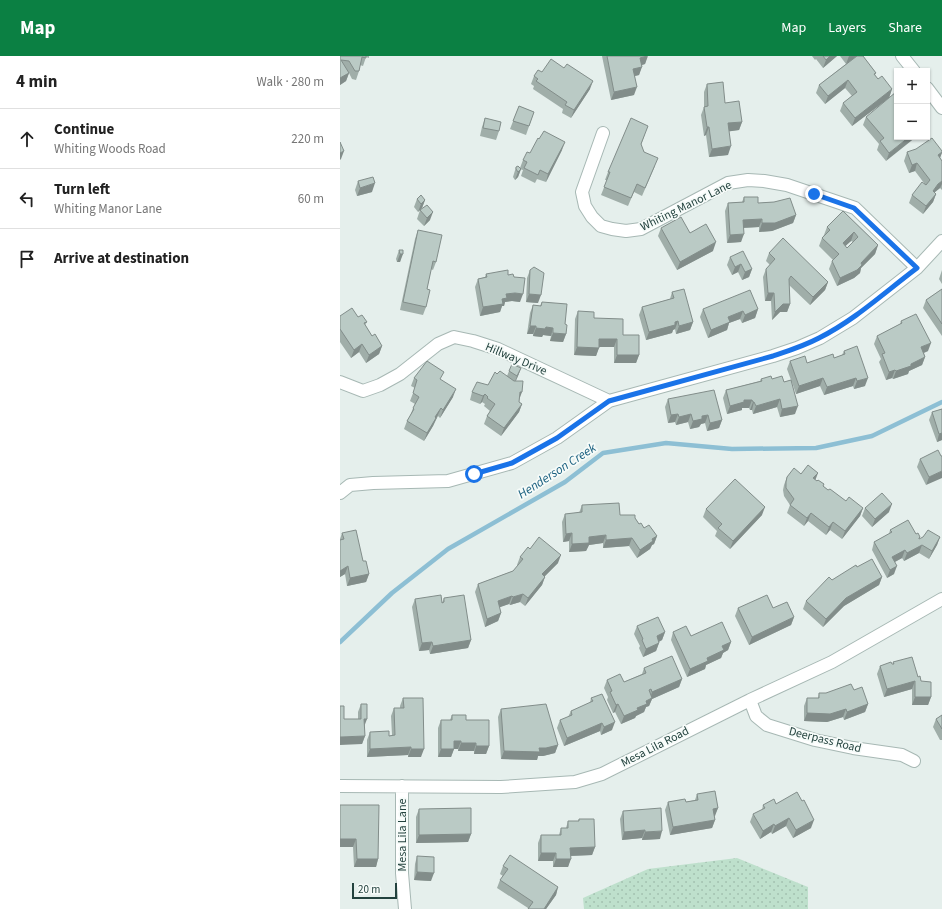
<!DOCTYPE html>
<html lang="en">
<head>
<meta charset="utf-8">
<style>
	:root { --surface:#fff; --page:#f2f2f2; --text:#222; --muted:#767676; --line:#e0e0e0; --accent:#0b8043 }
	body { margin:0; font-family:"Source Sans 3",sans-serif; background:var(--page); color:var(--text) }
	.controls { position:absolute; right:12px; top:12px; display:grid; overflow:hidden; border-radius:0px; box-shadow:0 1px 3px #0004 }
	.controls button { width:36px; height:36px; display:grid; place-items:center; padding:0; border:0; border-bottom:1px solid var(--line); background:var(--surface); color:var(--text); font:20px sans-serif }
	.scale { position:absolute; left:12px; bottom:10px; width:45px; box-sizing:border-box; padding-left:4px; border:2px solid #23423e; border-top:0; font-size:11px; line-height:14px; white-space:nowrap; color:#23423e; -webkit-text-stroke:3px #f6fbf9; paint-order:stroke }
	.stop { position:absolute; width:12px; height:12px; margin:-9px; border:3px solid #1a73e8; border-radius:50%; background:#fff }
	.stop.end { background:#1a73e8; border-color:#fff; box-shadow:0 1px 4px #0008 }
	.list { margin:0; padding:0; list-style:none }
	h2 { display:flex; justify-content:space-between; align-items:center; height:52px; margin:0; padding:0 16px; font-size:17px }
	h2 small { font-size:13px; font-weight:400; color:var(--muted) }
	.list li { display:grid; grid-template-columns:26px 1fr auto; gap:12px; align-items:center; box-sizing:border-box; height:60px; padding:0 16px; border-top:1px solid var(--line) }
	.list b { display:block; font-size:15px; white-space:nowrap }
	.list p { margin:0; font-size:13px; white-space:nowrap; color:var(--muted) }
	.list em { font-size:13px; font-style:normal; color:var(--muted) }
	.icon { flex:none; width:22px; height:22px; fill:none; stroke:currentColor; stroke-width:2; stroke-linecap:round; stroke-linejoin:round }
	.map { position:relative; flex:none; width:602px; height:853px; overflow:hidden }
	header { display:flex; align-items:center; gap:24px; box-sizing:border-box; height:56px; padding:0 20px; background:var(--accent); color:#fff }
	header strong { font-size:19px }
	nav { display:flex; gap:22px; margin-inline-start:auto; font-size:14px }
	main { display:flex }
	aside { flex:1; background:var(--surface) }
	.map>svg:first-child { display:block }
	.grass { fill:url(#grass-dots) }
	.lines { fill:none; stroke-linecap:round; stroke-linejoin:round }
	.stream { stroke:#8dbfd4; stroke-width:4.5 }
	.street-casing { stroke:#a7b8b4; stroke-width:14 }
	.street { stroke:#fff; stroke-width:12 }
	.wall { fill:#a0aea9; fill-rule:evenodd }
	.shaded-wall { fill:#828d8a }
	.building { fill:#bacac5; stroke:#828d8a; fill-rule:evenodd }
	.route { stroke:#1a73e8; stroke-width:5 }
	.labels { text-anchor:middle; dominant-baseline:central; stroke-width:3.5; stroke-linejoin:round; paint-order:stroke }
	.street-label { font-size:12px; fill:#23423e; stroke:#f6fbf9 }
	.water-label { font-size:13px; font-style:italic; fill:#1b6180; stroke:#f6fbf9 }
</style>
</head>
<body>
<header>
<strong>Map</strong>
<nav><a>Map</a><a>Layers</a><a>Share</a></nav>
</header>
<main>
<aside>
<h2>4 min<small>Walk · 280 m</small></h2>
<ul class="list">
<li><svg class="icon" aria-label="ahead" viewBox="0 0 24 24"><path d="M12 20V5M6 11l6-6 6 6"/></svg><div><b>Continue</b><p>Whiting Woods Road</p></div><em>220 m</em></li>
<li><svg class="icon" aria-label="left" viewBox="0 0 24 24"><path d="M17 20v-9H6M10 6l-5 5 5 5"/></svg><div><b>Turn left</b><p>Whiting Manor Lane</p></div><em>60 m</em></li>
<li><svg class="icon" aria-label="arrive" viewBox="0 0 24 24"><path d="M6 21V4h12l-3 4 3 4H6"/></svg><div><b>Arrive at destination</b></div></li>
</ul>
</aside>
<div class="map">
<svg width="602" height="853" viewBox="0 0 602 853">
	<defs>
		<pattern id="grass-dots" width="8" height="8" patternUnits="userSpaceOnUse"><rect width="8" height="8" fill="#bee0cc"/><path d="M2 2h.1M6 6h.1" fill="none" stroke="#a3c1b0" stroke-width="1.8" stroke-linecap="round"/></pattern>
	</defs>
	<rect width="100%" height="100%" fill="#e5efec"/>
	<path class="grass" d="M 397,802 L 468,831 L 468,853 L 244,853 L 243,842 L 308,813 Z"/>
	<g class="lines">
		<path class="stream" d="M 0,586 L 52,537 L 108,493 L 225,426 L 263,397 L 326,387 L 392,393 L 476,392 L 532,380 L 602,346"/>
		<g class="street-casing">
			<path id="street" d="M 562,0 L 574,15
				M 587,32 L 602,52
				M 263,77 L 242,136 L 245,150 L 252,161 L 261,170 L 272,173 L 286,175 L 301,173 L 388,127 L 408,124 L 424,125 L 447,129 L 515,152 L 577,212
				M 0,326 L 23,335 L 40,329 L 60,318 L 98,288 L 114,281 L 133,285 L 158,293 L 269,345
				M 0,437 L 10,429 L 33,427 L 108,425 L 172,407 L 217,382 L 269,345 L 433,300 L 457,292 L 480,282 L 513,262 L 577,212 L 602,185
				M 410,644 L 416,660 L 427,669 L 475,684 L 513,692 L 562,699 L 574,705
				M 0,730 L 161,731 L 235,726 L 262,718 L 410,644 L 492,606 L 602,543
				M 62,730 L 62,817 L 65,853"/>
		</g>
		<use href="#street" class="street"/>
	</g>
	<path class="wall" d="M 0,0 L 29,0 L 29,2 L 26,1 L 23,10 L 20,9 L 19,15 L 16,24 L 12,23 L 9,17 L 6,25 L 0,29 Z
		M 262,0 L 307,0 L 305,8 L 302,9 L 299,19 L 295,20 L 294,39 L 271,44 Z
		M 472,0 L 497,0 L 483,12 L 476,3 L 475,4 Z
		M 500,0 L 523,0 L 536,17 L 535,19 L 538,23 L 552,33 L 549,42 L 512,70 L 500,55 L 503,47 L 512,40 L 505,32 L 485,48 L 476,37 L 479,29 L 506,8 Z
		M 224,12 L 250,33 L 231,62 L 222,57 L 223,53 L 193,33 L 194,30 L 191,28 L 194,20 L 202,16 Z
		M 367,28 L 385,47 L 402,66 L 399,74 L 389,75 L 388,99 L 369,101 L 366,79 L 364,80 L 361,59 L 364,51 L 364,36 Z
		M 179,50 L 194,56 L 186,79 L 170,73 Z
		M 526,61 L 557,81 L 546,105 L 537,94 L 539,88 L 523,69 Z
		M 145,62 L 159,75 L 156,84 L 140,80 L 142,71 Z
		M 305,78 L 301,89 L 304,96 L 315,110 L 302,140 L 294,136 L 288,150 L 261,139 L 267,124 L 265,124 L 268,116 Z
		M 222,94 L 206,126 L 197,123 L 195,127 L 181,120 L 183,114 L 180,113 L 181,113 L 178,121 L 175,124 L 173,121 L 176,111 L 180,112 L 183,104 L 190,97 Z
		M 602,95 L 600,102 L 602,105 L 602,134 L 600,132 L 595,136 L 594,137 L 596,138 L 593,146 L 583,158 L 569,147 L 572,139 L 584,127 L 575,115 L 569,117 L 564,105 L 567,96 Z
		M 18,125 L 32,136 L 17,140 L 15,134 Z
		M 404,141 L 418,147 L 434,146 L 456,159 L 453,167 L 432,175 L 419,176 L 419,171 L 403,172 L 401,186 L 387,187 L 385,155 L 388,147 L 402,146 Z
		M 77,143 L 85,144 L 82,152 L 78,156 L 74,151 Z
		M 80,154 L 90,164 L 84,170 L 77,163 Z
		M 503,155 L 538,189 L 535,198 L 521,212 L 520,217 L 514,222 L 497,230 L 489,213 L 492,205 L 493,204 L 479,190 L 482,182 L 484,179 L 487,171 ZM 511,185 L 513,186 L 507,192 L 505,190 Z
		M 321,172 L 350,177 L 373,195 L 337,214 L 318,180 Z
		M 78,174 L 96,206 L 93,214 L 91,213 L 87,233 L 86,251 L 83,259 L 60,254 L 75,183 Z
		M 59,194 L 63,194 L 60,206 L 57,206 L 56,203 Z
		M 429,197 L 488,226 L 485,234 L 470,249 L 449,229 L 450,248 L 447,256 L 440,256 L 432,264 L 431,245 L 425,245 L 423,221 L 426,213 L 430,209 L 426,205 Z
		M 390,201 L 412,213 L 409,221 L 402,224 L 398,216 L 392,219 L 387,209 Z
		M 190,214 L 198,247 L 186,246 L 187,222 Z
		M 602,214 L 602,228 L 599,223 Z
		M 146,218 L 168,219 L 174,221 L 180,246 L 172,245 L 165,246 L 164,250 L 162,250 L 160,256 L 140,260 L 135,231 L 138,223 L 145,221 Z
		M 602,233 L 602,280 L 583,252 L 586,244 Z
		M 332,236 L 353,266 L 350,274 L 336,278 L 335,273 L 333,274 L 332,277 L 306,284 L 299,259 L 302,251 L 330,243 Z
		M 202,246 L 225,268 L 226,278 L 223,286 L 210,285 L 211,280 L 203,279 L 202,281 L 193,280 L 193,278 L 187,278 L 190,257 L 193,249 L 200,250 Z
		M 363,253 L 418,253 L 415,262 L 402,267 L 400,263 L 389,267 L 387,274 L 368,282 L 360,261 Z
		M 238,255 L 254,262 L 283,279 L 299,299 L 296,307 L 274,307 L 274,291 L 259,291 L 256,300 L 234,299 L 235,263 Z
		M 0,260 L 18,261 L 27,266 L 25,269 L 32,280 L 42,290 L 39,298 L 26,307 L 19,296 L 11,302 L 0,286 Z
		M 561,265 L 588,295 L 584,297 L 585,301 L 582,309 L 569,315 L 568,318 L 553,323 L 552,322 L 546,324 L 539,306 L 541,303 L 534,288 L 537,280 L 560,268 Z
		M 504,295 L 525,330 L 514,333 L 513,330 L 484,339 L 480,330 L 456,338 L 452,326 L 455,358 L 440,361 L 437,351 L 413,358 L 412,354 L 410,354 L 409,352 L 402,352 L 402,354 L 387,358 L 383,342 L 386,334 L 420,325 L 421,323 L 432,323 L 444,326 L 451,324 L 447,313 L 450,305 L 467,307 L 494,302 L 502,299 Z
		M 181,312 L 176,325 L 179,346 L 182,348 L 179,356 L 161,380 L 144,368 L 147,360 L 150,355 L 144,350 L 145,348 L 142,346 L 140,348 L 130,344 L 132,336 L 148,329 L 157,318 L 167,320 L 169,315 Z
		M 74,322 L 101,324 L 113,341 L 100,362 L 98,360 L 93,370 L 84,385 L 64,373 L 67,365 L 70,360 L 73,352 L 75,348 L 70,345 L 75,332 L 71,330 Z
		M 328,343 L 382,364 L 379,372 L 367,375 L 365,367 L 361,368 L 359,371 L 350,373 L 348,366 L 336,369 L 335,366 L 328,367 L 325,351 Z
		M 602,353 L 602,384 L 597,386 L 589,364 L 592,356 Z
		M 601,400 L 586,429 L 577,411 L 580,403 Z
		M 461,418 L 475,424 L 484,428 L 483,430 L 488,434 L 506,445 L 523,452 L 520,460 L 502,483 L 490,474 L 486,479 L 468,465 L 464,470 L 447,457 L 450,449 L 444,440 L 443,434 L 444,429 L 447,421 Z
		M 242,449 L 280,459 L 295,462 L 299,468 L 317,480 L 314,488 L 312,489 L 310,493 L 297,502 L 289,490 L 263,492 L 263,487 L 249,489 L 246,495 L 229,496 L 229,485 L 223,486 L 222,466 L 225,458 L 239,457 Z
		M 525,452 L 549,456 L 532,471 L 522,460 Z
		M 366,453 L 422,459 L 390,493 L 375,480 L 377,475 L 363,461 Z
		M 550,474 L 576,478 L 580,481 L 579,483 L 600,481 L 597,489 L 589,503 L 579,497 L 564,505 L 562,502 L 555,506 L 554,518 L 547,522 L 532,494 L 534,486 L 549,478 Z
		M 2,477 L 23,505 L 29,518 L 26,526 L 7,530 L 5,518 L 0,521 L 0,483 Z
		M 190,493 L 218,507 L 205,520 L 202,529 L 185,550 L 180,546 L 170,549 L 169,548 L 159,551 L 161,557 L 158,565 L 145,571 L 135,536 L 138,528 L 173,515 L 178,510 L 177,509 L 180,501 Z
		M 517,511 L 542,521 L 539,529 L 504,550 L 483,571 L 463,553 L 466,545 L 492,524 Z
		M 104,542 L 131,584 L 128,592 L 90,598 L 89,594 L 79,595 L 72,551 L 75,543 L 102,547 Z
		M 398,552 L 433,552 L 454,561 L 451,569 L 409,589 L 395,560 Z
		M 297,570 L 325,576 L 322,584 L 319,586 L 319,587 L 316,595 L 303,601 L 299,592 L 300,590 L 294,578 Z
		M 333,576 L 351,580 L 391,586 L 388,594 L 383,597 L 381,602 L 366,609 L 365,613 L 347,621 L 331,584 Z
		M 553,606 L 578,621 L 591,641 L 588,649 L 572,649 L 572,633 L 544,641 L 537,618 L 540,610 L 552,608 L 553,608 Z
		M 304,612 L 342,623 L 339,631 L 312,643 L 309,650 L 306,651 L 304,656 L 296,660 L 295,662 L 281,668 L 275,656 L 273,657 L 267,644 L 268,641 L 264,632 L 267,624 L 284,626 L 302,618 Z
		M 514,634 L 528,648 L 525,656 L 504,664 L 503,661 L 487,666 L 464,665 L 464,650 L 467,642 L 478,642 L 479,637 L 486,637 Z
		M 63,642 L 81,701 L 68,701 L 68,699 L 27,701 L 27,684 L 30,676 L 49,680 L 52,679 L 51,660 L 54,652 L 60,652 L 60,650 Z
		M 251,642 L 272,674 L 261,679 L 260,675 L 224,690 L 217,672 L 220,664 L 228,661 L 231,655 L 250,647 Z
		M 21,648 L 24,671 L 25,680 L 22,688 L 4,663 L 18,663 L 18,656 Z
		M 161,653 L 218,689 L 215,697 L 203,700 L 198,700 L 197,704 L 161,703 L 158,661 Z
		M 112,659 L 126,664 L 149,690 L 146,698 L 134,698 L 134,695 L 118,695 L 118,693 L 114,693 L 111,701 L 98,701 L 98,672 L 101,664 L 110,664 Z
		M 602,659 L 602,684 L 600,684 L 593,671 L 596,663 Z
		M 357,738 L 378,752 L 374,760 L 375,764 L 372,772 L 330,779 L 325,754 L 328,746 L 346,746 L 355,744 Z
		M 436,748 L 471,772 L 453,782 L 446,770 L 432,778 L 431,776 L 420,783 L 410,766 L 413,758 L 422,754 L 423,749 Z
		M 0,749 L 38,803 L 36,811 L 14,811 L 13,791 L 0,791 Z
		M 79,753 L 131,778 L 128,786 L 76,787 L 76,761 Z
		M 283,755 L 320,783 L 302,784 L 302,782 L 282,784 L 280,763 Z
		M 239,763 L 255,791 L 252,799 L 231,800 L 228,811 L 213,811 L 213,805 L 198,805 L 198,787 L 201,779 L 219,779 L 221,772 L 226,772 L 228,765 L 238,765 Z
		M 77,800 L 91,825 L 74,824 L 75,808 Z
		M 163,810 L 218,831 L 216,839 L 206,853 L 188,853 L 188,852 L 157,832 L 160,824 L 163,820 L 160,818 Z"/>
	<path class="shaded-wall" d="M 308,0 L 305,8 L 298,10 L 300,2 Z
		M 490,0 L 497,0 L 483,12 L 486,4 Z
		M 509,0 L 517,0 L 506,8 Z
		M 302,11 L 299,19 L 290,21 L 293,13 Z
		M 9,17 L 6,25 L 0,29 L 0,22 Z
		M 508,24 L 505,32 L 485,48 L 488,40 Z
		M 253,25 L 250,33 L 231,62 L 234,54 Z
		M 297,31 L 294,39 L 271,44 L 274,36 Z
		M 552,33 L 549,42 L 512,70 L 515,62 Z
		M 402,66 L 399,74 L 385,76 L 388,67 Z
		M 367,71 L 369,71 L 366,79 L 364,80 Z
		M 569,81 L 576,81 L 546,105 L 549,97 Z
		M 225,86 L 222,94 L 206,126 L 208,118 Z
		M 391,90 L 388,99 L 369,101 L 372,93 Z
		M 4,95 L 1,103 L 0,104 L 0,97 Z
		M 602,96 L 602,97 L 599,104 L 598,99 Z
		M 577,107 L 575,115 L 569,117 L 572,109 Z
		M 181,113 L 178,121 L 175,124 L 178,116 Z
		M 602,125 L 602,128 L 600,132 L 595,136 L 590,143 L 593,135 L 598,128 Z
		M 35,127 L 32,136 L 17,140 L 20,132 Z
		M 596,138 L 593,146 L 583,158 L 586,150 Z
		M 85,144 L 82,152 L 78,156 L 81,148 Z
		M 93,156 L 90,164 L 84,170 L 87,162 Z
		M 456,159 L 453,167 L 432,175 L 419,176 L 422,167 Z
		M 422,163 L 419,171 L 400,172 L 403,164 Z
		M 514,176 L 511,185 L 500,195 L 503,187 Z
		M 404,178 L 401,186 L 387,187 L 390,179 Z
		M 376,186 L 373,195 L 337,214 L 340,206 Z
		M 538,189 L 535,198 L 521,212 L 520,217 L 514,222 L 497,230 L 500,222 L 521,207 Z
		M 60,198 L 63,198 L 60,206 L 57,206 Z
		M 401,208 L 398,216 L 392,219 L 395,211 Z
		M 412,213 L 409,221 L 402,224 L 405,216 Z
		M 488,226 L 485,234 L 470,249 L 473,241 Z
		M 175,237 L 183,238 L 180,246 L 172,245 L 165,246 L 164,250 L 162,250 L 160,256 L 140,260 L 143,251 L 162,243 L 166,238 Z
		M 428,237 L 434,237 L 431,245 L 425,245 Z
		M 189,238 L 201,239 L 198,247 L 186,246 Z
		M 443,248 L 450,248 L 447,256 L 440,256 L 432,264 L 435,256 Z
		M 418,253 L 415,262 L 402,267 L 405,259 Z
		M 403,255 L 400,263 L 389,267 L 387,274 L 368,282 L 371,274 L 388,261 Z
		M 338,265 L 335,273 L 333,274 L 332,277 L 306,284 L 309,276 Z
		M 353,266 L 350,274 L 336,278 L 339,270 Z
		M 190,270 L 196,270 L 193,278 L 187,278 Z
		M 206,271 L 213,272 L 211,280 L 203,279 L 202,281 L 193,280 L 196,272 Z
		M 213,277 L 226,278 L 223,286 L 210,285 Z
		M 259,283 L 277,283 L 274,291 L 256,291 Z
		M 591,287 L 588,295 L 578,299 L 581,291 Z
		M 22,288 L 19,296 L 11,302 L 14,294 Z
		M 42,290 L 39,298 L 26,307 L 29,299 Z
		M 237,291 L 259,292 L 256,300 L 234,299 Z
		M 277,299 L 299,299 L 296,307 L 274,307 Z
		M 585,301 L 582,309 L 569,315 L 568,318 L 553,323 L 556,315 Z
		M 181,312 L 178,320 L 174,328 L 177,320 Z
		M 555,314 L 552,322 L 546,324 L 549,316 Z
		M 483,322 L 480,330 L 456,338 L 459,330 Z
		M 516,322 L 513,330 L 484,339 L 487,331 Z
		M 528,322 L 525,330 L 514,333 L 517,325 Z
		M 116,333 L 113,341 L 100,362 L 103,354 Z
		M 180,336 L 182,336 L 179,344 Z
		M 145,338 L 142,346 L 140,348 L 143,340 Z
		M 440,343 L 437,351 L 413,358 L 416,350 Z
		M 404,344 L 412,344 L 409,352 L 402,352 L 402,354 L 387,358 L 390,350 Z
		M 413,346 L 414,346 L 412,354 L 410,354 Z
		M 182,348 L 179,356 L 161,380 L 164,372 Z
		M 458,350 L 455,358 L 440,361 L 442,353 Z
		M 101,352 L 93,370 L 84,385 L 87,377 L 95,361 Z
		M 338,358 L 335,366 L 328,367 L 331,359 Z
		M 351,358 L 348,366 L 336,369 L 339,361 Z
		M 368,359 L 365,367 L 361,368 L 359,371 L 350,373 L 353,365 L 362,360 Z
		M 382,364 L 379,372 L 367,375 L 370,367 Z
		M 602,377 L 602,384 L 597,386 L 599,378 Z
		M 602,415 L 602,422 L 586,429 L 589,421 Z
		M 478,417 L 475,425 L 473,422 Z
		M 552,448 L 549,456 L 532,471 L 535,463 Z
		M 425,451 L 422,459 L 390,493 L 393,485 Z
		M 523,452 L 520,460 L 502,483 L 505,475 Z
		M 471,457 L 468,465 L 464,470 L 467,462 Z
		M 493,466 L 490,474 L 486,479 L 489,471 Z
		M 232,477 L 229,485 L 223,486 L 226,478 Z
		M 266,479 L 263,487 L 249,489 L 246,495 L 229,496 L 232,488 L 249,481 Z
		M 317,480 L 314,488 L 312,489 L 310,493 L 297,502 L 300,494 L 312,483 Z
		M 600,481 L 597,489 L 589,503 L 592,495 Z
		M 292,482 L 289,490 L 263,492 L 266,484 Z
		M 582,489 L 579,497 L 564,505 L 567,497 Z
		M 565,494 L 562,502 L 549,509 L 552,501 Z
		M 221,499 L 218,507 L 199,526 L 202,518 Z
		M 8,510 L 5,518 L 0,521 L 0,515 Z
		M 557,510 L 554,518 L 547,522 L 550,514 Z
		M 29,518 L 26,526 L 7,530 L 10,522 Z
		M 205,521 L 202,529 L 185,550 L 188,542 Z
		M 542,521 L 539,529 L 504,550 L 483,571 L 486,563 L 506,542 Z
		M 183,538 L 180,546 L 170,549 L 173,541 Z
		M 172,540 L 169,548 L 155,553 L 158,545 Z
		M 161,557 L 158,565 L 145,571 L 147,563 Z
		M 454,561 L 451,569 L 409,589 L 412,581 Z
		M 325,576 L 322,584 L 314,588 L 317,580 Z
		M 131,584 L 128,592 L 90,598 L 93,590 Z
		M 92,586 L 89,594 L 79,595 L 82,587 Z
		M 391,586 L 388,594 L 383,597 L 381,602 L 366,609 L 365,613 L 347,621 L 350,613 L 367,602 L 382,590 Z
		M 319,587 L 316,595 L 303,601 L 306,593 Z
		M 342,623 L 339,631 L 312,643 L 309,650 L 306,651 L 304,656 L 296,660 L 295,662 L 281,668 L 284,660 L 297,652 L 306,645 L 310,643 L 312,636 Z
		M 575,625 L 572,633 L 544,641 L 547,633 Z
		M 575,641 L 591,641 L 588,649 L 572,649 Z
		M 278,648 L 275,656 L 273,657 L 276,649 Z
		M 528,648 L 525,656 L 504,664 L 507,656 Z
		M 506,653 L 503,661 L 487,666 L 464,665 L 467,657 Z
		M 24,663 L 27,663 L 24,671 Z
		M 275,666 L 272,674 L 261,679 L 264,671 Z
		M 262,667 L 260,675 L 224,690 L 227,682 Z
		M 25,680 L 22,688 L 0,689 L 0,681 Z
		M 114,685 L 121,685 L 118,693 L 114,693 L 111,701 L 98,701 L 101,693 Z
		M 121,687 L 136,687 L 134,695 L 118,695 Z
		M 218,689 L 215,697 L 203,700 L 198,700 L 197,704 L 161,703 L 164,695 L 199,692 Z
		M 136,690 L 149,690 L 146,698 L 134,698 Z
		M 71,691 L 68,699 L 27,701 L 30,693 Z
		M 71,693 L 84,693 L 81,701 L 68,701 Z
		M 378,752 L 375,760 L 370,761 L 373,753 Z
		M 449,762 L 446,770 L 432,778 L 435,770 Z
		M 375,764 L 372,772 L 330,779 L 333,771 Z
		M 474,764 L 471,772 L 453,782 L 456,774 Z
		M 434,768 L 431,776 L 420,783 L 423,775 Z
		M 305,774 L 302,782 L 282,784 L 284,776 Z
		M 322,775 L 320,783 L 302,784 L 305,776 Z
		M 131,778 L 128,786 L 76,787 L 79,779 Z
		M 0,783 L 16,783 L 13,791 L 0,791 Z
		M 255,791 L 252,799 L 228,800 L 230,792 Z
		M 201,797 L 216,797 L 213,805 L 198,805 Z
		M 17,803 L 38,803 L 36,811 L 14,811 Z
		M 216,803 L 231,803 L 228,811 L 213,811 Z
		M 77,816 L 94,817 L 91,825 L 74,824 Z
		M 218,831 L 216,839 L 206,853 L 204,853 Z"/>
	<path class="building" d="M 0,0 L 26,0 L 26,2 L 22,1 L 19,15 L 15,15 L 9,5 L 1,4 L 9,17 L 0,22 Z
		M 267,0 L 307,0 L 300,2 L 302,11 L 293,13 L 297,31 L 274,36 Z
		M 483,0 L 490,0 L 486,4 Z
		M 517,0 L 523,0 L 536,17 L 534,18 L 538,23 L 542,20 L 552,33 L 515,62 L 503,47 L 517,36 L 508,24 L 488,40 L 479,29 Z
		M 211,3 L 224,12 L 227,8 L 253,25 L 234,54 L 225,49 L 227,46 L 196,25 L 198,23 L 194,20 L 198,14 L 202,16 Z
		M 383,26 L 385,47 L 399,45 L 402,66 L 388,67 L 391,90 L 372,93 L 369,71 L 367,71 L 364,51 L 368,50 L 367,28 Z
		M 556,36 L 557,37 L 557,81 L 569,81 L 549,97 L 540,85 L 544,82 L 526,61 Z
		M 179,50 L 194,56 L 189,70 L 173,65 Z
		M 145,62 L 161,66 L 159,75 L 143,72 Z
		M 291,62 L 308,70 L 301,88 L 304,96 L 318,102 L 305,132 L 297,128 L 291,142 L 264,131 L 270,116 L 268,116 Z
		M 204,75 L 225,86 L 208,118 L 200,114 L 198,119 L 184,112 L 187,106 L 183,104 L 187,96 L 190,97 L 198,82 L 199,83 Z
		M 592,82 L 602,95 L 602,96 L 598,99 L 602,105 L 602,125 L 598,128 L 593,135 L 596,138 L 586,150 L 572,139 L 582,126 L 586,129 L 590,124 L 577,107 L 572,109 L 567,96 L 576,93 Z
		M 0,86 L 4,95 L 0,97 Z
		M 178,110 L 181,113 L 178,116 L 176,113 L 176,111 Z
		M 33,121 L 35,127 L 20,132 L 18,125 Z
		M 81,139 L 85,144 L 81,148 L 77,143 Z
		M 404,141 L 418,141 L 418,147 L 434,146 L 450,142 L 456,159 L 435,167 L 422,167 L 422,163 L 403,164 L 404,178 L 390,179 L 388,147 L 404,146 Z
		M 87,149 L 93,156 L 87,162 L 80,154 Z
		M 503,155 L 538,189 L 521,207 L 522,209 L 517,214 L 500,222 L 492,205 L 499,198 L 482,182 L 490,174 L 487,171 ZM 514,176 L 518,181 L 507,192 L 503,187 Z
		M 341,161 L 350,177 L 366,168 L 376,186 L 340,206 L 321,172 Z
		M 78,174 L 102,179 L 96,206 L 93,205 L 87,233 L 90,234 L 86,251 L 63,246 Z
		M 443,182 L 488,226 L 473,241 L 451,220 L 449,223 L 450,248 L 443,248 L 435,256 L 434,237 L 428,237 L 426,213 L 435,203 L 429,197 Z
		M 59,194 L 63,194 L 63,198 L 60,198 Z
		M 403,195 L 412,213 L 405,216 L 401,208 L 395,211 L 390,201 Z
		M 194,211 L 204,217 L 201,239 L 189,238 L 190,214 Z
		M 168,214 L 168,219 L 173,218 L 174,221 L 185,222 L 183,238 L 175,237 L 166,238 L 167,242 L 162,243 L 163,248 L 143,251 L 138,223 L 147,221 L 146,218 Z
		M 344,233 L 353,266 L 339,270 L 338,265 L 335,266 L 335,269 L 309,276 L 302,251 L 334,242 L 332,236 Z
		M 602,233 L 602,268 L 586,244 Z
		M 410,234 L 418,253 L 405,259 L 403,255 L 388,261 L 390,266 L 371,274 L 363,253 Z
		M 202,246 L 227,248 L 225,268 L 227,269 L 226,278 L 213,277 L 213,272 L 206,271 L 205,273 L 196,272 L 196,270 L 190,270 L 193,249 L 201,250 Z
		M 12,252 L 18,261 L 22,259 L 27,266 L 24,267 L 32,280 L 35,278 L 42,290 L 29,299 L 22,288 L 14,294 L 0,273 L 0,260 Z
		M 238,255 L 254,256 L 254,262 L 283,263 L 283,279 L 299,279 L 299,299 L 277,299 L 277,283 L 259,283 L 259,292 L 237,291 Z
		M 576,258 L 591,287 L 581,291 L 585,301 L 571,308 L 571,310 L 556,315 L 555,314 L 549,316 L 542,298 L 545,297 L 537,280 L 562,267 L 561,265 Z
		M 517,290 L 528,322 L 517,325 L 516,322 L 487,331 L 483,322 L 459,330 L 450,305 L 465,300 L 467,307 L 493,298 L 494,302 L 505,298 L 504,295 Z
		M 87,305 L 104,316 L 100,323 L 116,333 L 103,354 L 101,352 L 95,361 L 96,362 L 87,377 L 67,365 L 74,353 L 73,352 L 79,341 L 73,337 L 77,324 L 74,322 Z
		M 172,308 L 181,312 L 177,320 L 169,315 Z
		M 160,315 L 174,325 L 183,325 L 182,336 L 180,336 L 179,346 L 182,348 L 164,372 L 147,360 L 155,348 L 147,342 L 148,341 L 145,338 L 143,340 L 132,336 L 137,326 L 148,329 L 155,316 L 157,318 Z
		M 431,320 L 432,323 L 442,320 L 444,326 L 451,324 L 458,350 L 442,353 L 440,343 L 416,350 L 414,346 L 413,346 L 412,344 L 404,344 L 404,346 L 390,350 L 386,334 L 422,325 L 421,323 Z
		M 374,334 L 382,364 L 370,367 L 368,359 L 362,360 L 362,363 L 353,365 L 351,358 L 339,361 L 338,358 L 331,359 L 328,343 Z
		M 602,353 L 602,377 L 599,378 L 592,356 Z
		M 598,394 L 601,400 L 602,400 L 602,415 L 589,421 L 580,403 Z
		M 468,409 L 478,417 L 473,422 L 477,425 L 478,424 L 484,428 L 483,430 L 488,434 L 490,433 L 506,445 L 509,441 L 523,452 L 505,475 L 493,466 L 489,471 L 471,457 L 467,462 L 450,449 L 454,443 L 446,432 L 446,426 L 447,421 L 454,412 L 461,418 Z
		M 395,423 L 425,451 L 393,485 L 378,472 L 382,468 L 366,453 Z
		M 542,437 L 552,448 L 535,463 L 525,452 Z
		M 279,447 L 280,459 L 295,459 L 295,462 L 299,468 L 301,467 L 304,472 L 309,469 L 317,480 L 312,483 L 313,485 L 300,494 L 292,482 L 266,484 L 266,479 L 249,481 L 249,487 L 232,488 L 232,477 L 226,478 L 225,458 L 242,456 L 242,449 Z
		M 568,464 L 576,478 L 578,477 L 580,481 L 579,482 L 579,483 L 583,481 L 588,474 L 600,481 L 592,495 L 582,489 L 567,497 L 565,494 L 552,501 L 557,510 L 550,514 L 534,486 L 552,476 L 550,474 Z
		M 16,474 L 23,505 L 26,505 L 29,518 L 10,522 L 8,510 L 0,515 L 0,484 L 4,483 L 2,477 Z
		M 199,481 L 221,499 L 202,518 L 205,521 L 188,542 L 183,538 L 173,541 L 172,540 L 158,545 L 161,557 L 147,563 L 138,528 L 173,515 L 183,503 L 180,501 L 188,491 L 190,493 Z
		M 532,503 L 542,521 L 506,542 L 486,563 L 466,545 L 489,521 L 492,524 L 516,509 L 517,511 Z
		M 101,539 L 102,547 L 104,546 L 104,542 L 124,539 L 131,584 L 93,590 L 92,586 L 82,587 L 75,543 Z
		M 427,539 L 433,552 L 447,546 L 454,561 L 412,581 L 398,552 Z
		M 318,561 L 325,576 L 317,580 L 319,587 L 306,593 L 302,584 L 303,583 L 297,570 Z
		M 382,566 L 391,586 L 382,590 L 384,594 L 367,602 L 368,605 L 350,613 L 333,576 L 346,570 L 351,580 Z
		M 332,600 L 342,623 L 312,636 L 311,633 L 309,634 L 312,642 L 306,645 L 307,648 L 297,652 L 298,654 L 284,660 L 278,648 L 276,649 L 270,636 L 272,635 L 267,624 L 280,618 L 284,626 L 306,617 L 304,612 Z
		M 572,601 L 578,621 L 580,620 L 581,625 L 591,626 L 591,641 L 575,641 L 575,625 L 547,633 L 540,610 L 551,606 L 552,608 L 554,608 L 553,606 Z
		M 511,628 L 514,634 L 522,631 L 528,648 L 507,656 L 506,653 L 490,658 L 467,657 L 467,642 L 479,642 L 479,637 L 486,637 Z
		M 262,638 L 275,666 L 264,671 L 262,667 L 227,682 L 220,664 L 232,659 L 231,655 L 253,645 L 251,642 Z
		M 63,642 L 83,642 L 84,693 L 71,693 L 71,691 L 30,693 L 30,676 L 49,675 L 49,680 L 55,679 L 54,652 L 64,652 Z
		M 21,648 L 27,648 L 27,663 L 24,663 L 25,680 L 0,681 L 0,650 L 4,650 L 4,663 L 21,663 Z
		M 206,648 L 218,689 L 206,692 L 199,692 L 200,696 L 164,695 L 161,653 Z
		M 112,659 L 126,659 L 126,664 L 149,664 L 149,690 L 136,690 L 136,687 L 121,687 L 121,685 L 114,685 L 114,693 L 101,693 L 101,664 L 112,664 Z
		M 602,659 L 602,673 L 596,663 Z
		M 375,735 L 378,752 L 373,753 L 375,764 L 333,771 L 328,746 L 345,743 L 346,746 L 358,744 L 357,738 Z
		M 457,736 L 462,745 L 464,744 L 474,764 L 456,774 L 449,762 L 435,770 L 434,768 L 423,775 L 413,758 L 425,752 L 423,749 L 434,743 L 436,748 Z
		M 0,749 L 39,749 L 38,803 L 17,803 L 16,783 L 0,783 Z
		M 131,752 L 131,778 L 79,779 L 79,753 Z
		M 321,752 L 322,775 L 305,776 L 305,774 L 284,776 L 283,755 Z
		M 239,763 L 254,763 L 255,791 L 230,792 L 231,803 L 216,803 L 216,797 L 201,797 L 201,779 L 221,779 L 221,772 L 228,772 L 228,765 L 239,765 Z
		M 170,799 L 218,831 L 204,853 L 188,853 L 193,846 L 160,824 L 168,813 L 163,810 Z
		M 77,800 L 94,801 L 94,817 L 77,816 Z"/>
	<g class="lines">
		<path class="route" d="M 134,418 L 172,407 L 217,382 L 269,345 L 433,300 C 448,295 464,290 479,282 C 515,264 545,236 577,212 L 514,152 L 474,138"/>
	</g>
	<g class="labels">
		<g class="street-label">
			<text transform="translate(346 150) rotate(-26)">Whiting Manor Lane</text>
			<text transform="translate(176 303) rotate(23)">Hillway Drive</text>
			<text transform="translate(485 684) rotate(14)">Deerpass Road</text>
			<text transform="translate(315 691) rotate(-27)">Mesa Lila Road</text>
			<text transform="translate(62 779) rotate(-90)">Mesa Lila Lane</text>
		</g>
		<g class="water-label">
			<text transform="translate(217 415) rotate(-33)">Henderson Creek</text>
		</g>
	</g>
</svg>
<div class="controls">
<button>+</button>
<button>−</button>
</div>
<div class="scale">20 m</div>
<div class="stop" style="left:134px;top:418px"></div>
<div class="stop end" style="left:474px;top:138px"></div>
</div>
</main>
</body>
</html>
